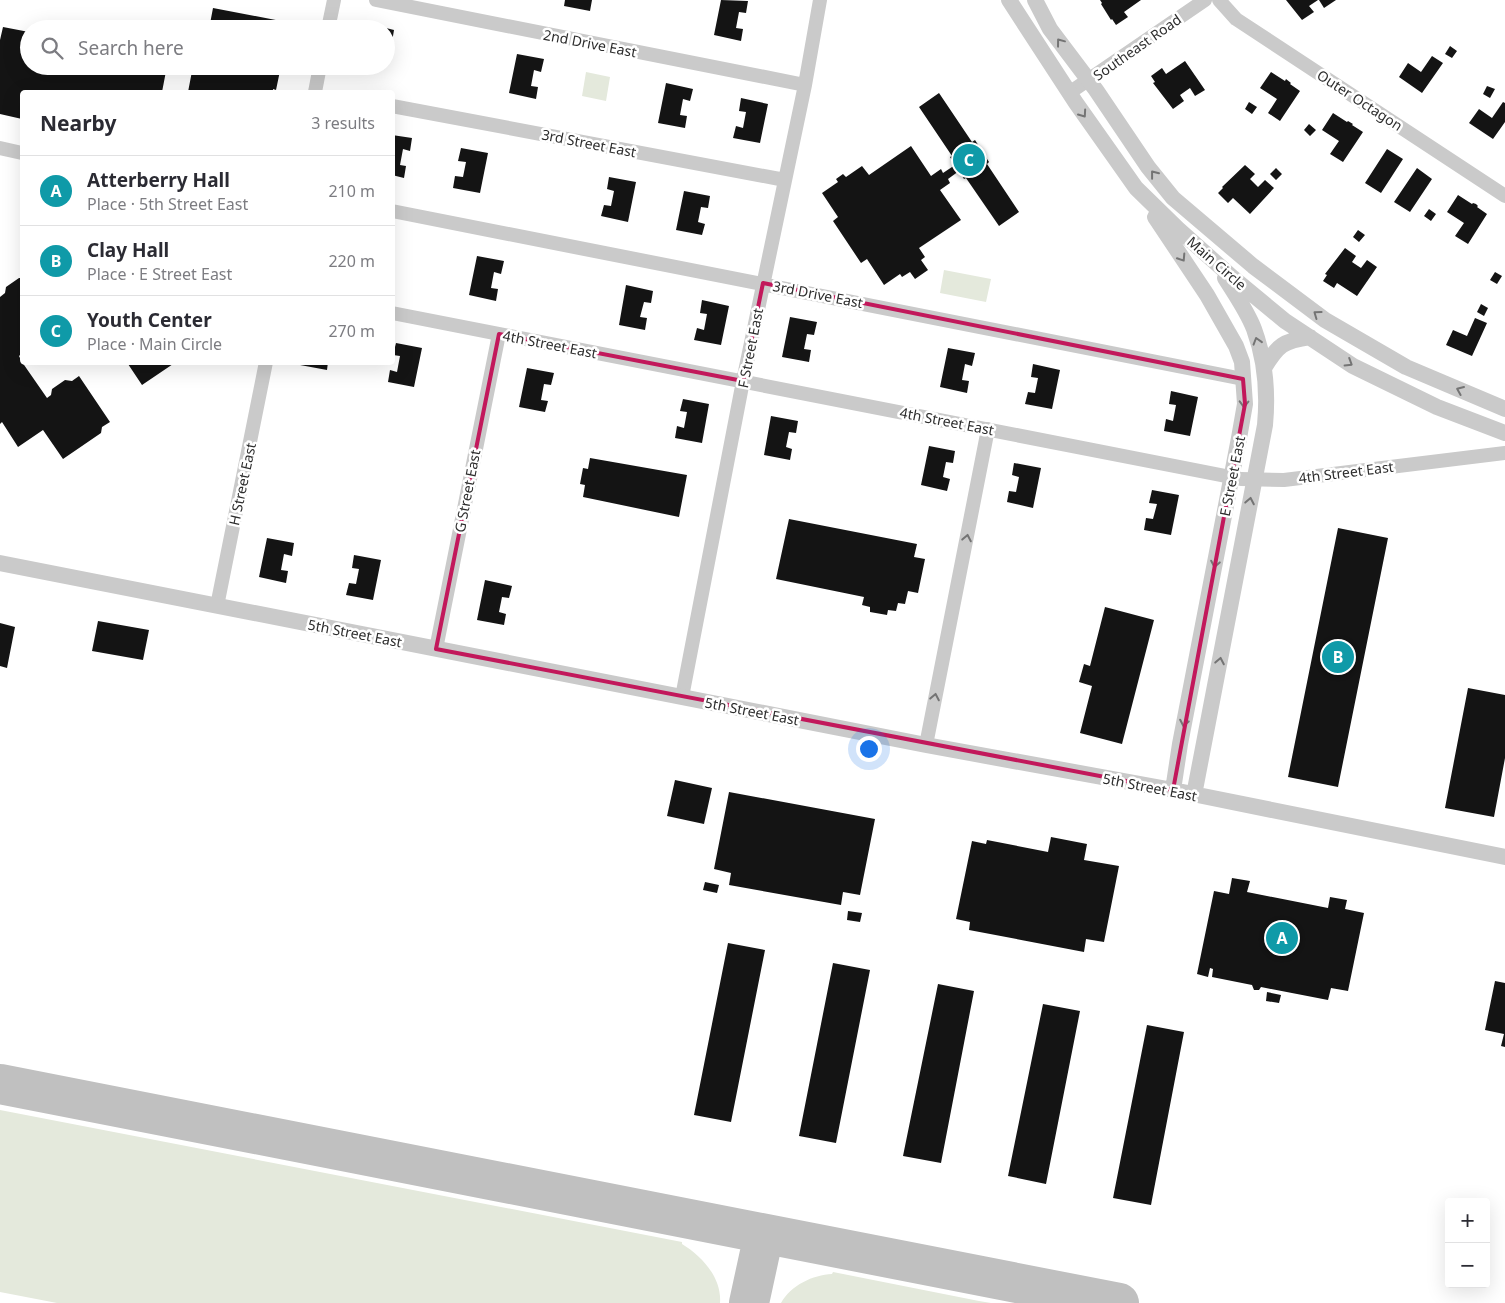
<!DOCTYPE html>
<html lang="en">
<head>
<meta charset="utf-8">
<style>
	:root { --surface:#fff; --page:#f2f2f3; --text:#2b2b33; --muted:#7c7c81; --line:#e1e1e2; --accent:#0f766e }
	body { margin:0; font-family:"Noto Sans",sans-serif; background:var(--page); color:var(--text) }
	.controls { position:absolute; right:15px; bottom:15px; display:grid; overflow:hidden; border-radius:5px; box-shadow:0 5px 20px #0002 }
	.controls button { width:45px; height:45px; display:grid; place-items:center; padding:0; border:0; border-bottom:1px solid var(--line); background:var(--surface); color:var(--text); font:25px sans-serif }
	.you { position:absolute; left:868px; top:748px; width:18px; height:18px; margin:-12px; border:4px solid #fff; border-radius:50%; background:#1a73e8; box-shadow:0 0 0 8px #1a73e833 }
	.badge { display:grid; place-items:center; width:32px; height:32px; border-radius:50%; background:var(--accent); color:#fff; font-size:16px; font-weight:700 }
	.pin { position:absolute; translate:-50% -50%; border:2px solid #fff; box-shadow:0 1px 5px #0006 }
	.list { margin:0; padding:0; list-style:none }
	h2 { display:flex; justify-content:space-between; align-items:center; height:65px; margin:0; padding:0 20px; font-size:21px }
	h2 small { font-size:16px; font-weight:400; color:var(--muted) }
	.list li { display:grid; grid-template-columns:32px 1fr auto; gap:15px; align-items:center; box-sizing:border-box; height:70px; padding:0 20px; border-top:1px solid var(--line) }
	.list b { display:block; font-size:19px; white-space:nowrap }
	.list p { margin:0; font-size:16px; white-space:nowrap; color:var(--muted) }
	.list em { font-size:16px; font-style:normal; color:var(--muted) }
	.icon { flex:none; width:28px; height:28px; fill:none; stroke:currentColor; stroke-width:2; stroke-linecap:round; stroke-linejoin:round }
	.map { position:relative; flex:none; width:1505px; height:1303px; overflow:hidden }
	.search { position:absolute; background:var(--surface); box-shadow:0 5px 20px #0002; left:20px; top:20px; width:375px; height:55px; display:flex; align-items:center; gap:12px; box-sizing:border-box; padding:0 18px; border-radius:28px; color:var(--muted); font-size:19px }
	.panel { position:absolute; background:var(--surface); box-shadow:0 5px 20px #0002; left:20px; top:90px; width:375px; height:275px; border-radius:5px }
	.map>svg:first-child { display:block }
	.green { fill:#e4e9dc }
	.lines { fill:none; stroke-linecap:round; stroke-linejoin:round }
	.taxiway { stroke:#c0c0c0; stroke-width:40 }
	.building { fill:#141414 }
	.minor { stroke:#cacaca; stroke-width:14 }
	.tertiary { stroke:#cacaca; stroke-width:16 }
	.oneway { stroke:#747474 }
	.marked { fill:none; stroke:#c2185b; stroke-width:4; stroke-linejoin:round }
	.labels { text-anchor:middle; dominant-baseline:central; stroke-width:5; stroke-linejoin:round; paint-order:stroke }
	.street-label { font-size:14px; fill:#2d2d2d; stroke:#fff }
</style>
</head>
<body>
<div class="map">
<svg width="1505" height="1303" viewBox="0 0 1505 1303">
	<rect width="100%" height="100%" fill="#fff"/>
	<path class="green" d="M 586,72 L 610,77 L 606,101 L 582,96 Z
		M 944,270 L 991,279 L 986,302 L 940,293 Z
		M 0,1110 L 682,1242 L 682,1244 C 702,1256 722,1278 720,1303 L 57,1303 L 0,1292 Z
		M 833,1272 L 979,1301 L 991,1303 L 781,1303 C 791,1285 813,1275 832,1274 Z"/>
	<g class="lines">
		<path class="taxiway" d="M 0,1084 L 1119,1303
			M 749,1303 L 764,1234"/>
	</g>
	<path class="building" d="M 565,0 L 592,0 L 590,11 L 564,6 Z
		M 721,0 L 748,1 L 746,13 L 739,12 L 736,28 L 743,29 L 741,41 L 714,35 Z
		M 1100,0 L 1141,0 L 1124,12 L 1128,17 L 1116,25 L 1112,19 L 1111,20 L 1101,4 L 1102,3 Z
		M 1286,0 L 1318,0 L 1309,6 L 1314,12 L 1302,20 Z
		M 1319,0 L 1336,0 L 1324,8 Z
		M 213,8 L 286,22 L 284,29 L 209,29 Z
		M 3,27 L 29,32 L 29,66 L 167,66 L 162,92 L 22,92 L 22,119 L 0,114 L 0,40 Z
		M 386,28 L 394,30 L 392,42 L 386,41 Z
		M 1450,46 L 1457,51 L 1452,58 L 1445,54 Z
		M 517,54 L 544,59 L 541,72 L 534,70 L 531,86 L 538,87 L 536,99 L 509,93 Z
		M 1432,56 L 1443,63 L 1422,93 L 1399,77 L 1408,63 L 1421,72 Z
		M 1185,61 L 1205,90 L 1195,96 L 1190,88 L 1180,95 L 1184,101 L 1173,109 L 1153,83 L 1155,82 L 1151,76 L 1162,68 L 1166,74 Z
		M 193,66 L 281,66 L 276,90 L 273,89 L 273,92 L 188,92 Z
		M 1271,72 L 1285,81 L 1286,79 L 1291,83 L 1290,84 L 1300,91 L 1280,121 L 1268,113 L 1277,99 L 1260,88 Z
		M 666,83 L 693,89 L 690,101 L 683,99 L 680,115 L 687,116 L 685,128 L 658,123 Z
		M 1487,86 L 1495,89 L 1490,98 L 1483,94 Z
		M 939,93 L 972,142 L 975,140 L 989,162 L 987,164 L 1019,212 L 999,226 L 966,178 L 964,179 L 959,171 L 948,179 L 950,183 L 940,190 L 961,220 L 919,248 L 925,257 L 921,260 L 928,270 L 915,279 L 910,272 L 902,277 L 900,274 L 884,285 L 867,259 L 861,263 L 833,221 L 838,217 L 822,193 L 838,182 L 836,179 L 843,174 L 846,177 L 862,166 L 869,175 L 911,146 L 931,176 L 941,169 L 943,173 L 955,165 L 950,157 L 952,156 L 919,107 Z
		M 741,98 L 768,104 L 760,143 L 733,138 L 736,126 L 743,128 L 746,112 L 739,111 Z
		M 1249,102 L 1257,107 L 1252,114 L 1245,109 Z
		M 1503,102 L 1505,103 L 1505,122 L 1493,139 L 1469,123 L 1479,109 L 1492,118 Z
		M 1333,113 L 1347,122 L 1348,121 L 1353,124 L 1352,125 L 1363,132 L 1343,162 L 1330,154 L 1339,141 L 1322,130 Z
		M 1309,124 L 1316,130 L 1310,136 L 1304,130 Z
		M 392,135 L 412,138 L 410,151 L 403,149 L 400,165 L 406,166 L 404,178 L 392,175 Z
		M 461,148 L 488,153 L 480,193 L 453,188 L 455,176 L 463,177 L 466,162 L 458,161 Z
		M 1387,149 L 1403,159 L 1381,193 L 1365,183 Z
		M 1245,165 L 1255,174 L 1250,179 L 1258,187 L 1265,180 L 1274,188 L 1250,214 L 1233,198 L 1228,203 L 1218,193 L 1223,188 L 1222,187 Z
		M 1276,168 L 1282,174 L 1276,180 L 1270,174 Z
		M 1417,168 L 1432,179 L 1410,212 L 1394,202 Z
		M 609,177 L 636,182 L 628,222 L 601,216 L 604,205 L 611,206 L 614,191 L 607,189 Z
		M 684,191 L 710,196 L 708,208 L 701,207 L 698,222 L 705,224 L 702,235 L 676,230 Z
		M 1458,195 L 1472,204 L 1473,203 L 1476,204 L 1478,206 L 1477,207 L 1487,214 L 1468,244 L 1455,236 L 1464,223 L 1447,212 Z
		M 1429,209 L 1436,214 L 1431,221 L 1424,216 Z
		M 1358,230 L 1365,235 L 1359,242 L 1353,237 Z
		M 1345,248 L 1356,256 L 1352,262 L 1361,268 L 1367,260 L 1377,267 L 1357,296 L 1337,283 L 1334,288 L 1323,281 L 1327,275 L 1325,274 Z
		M 477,256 L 504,261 L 501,274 L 494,272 L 491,288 L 498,289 L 496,301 L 469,295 Z
		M 1495,272 L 1502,276 L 1497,284 L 1490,280 Z
		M 19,278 L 22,278 L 22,353 L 19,356 L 22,362 L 47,398 L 51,395 L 52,389 L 65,380 L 72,381 L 79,376 L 110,422 L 102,427 L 101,433 L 63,459 L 43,430 L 18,447 L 2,422 L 0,424 L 0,297 L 5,293 L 6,287 Z
		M 626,285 L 653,291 L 651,303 L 644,302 L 640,317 L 647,318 L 645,330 L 619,325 Z
		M 702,300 L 729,306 L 721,345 L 694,340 L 697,328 L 704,330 L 707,314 L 700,313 Z
		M 1481,304 L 1488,308 L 1484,316 L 1477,312 Z
		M 790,317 L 817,322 L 814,335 L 807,334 L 804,349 L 811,350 L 809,362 L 782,357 Z
		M 1475,318 L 1487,323 L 1472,356 L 1446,345 L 1453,330 L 1467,336 Z
		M 396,343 L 422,348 L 414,387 L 388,382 L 390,370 L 397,372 L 400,356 L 393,355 Z
		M 948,348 L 975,353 L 972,366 L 965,364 L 962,380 L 969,381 L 967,393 L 940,387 Z
		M 123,362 L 176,362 L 142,385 L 128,364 Z
		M 301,362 L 328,362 L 327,370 L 300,365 Z
		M 1033,364 L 1060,370 L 1052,409 L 1025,404 L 1028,392 L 1035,393 L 1038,378 L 1031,377 Z
		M 527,368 L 554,373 L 551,385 L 544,384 L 541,400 L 548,401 L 545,412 L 519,407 Z
		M 1171,391 L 1198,397 L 1190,436 L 1164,431 L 1166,419 L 1173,421 L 1176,405 L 1169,404 Z
		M 683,399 L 709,404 L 702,443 L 675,438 L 677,426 L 684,428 L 687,412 L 680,411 Z
		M 771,416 L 798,421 L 796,433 L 789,432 L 786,447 L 792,449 L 790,460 L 764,455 Z
		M 929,446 L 955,451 L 953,463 L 946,462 L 943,477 L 950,479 L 947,491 L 921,485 Z
		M 590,458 L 687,475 L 679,517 L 583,497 L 585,485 L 580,484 L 583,468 L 588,469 Z
		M 1014,463 L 1041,468 L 1033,508 L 1007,502 L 1009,491 L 1016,492 L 1019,477 L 1012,475 Z
		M 1152,490 L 1179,495 L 1171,535 L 1144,530 L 1146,518 L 1153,519 L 1157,504 L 1149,503 Z
		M 789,519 L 917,544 L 914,557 L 925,559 L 918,593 L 908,591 L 905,604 L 898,603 L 896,611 L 888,610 L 887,615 L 870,612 L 870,607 L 862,605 L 864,597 L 776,579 Z
		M 1338,528 L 1388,538 L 1338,787 L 1288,777 Z
		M 267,538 L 294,543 L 292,556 L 284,554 L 281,570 L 288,571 L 286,583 L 259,577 Z
		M 354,555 L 381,560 L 373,600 L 346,595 L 349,583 L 356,584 L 359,569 L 352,568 Z
		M 485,580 L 512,586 L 509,598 L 502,597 L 499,612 L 506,614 L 504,625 L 477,620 Z
		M 1105,607 L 1154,620 L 1122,744 L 1080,733 L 1092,686 L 1079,682 L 1084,664 L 1090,666 Z
		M 98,621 L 149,630 L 143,660 L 92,651 Z
		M 0,623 L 15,627 L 7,668 L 0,666 Z
		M 1468,688 L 1505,695 L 1505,758 L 1494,817 L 1445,808 Z
		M 675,780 L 712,788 L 704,824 L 667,816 Z
		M 729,792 L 875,819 L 860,895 L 843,892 L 841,905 L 729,885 L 731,873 L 714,869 Z
		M 1051,837 L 1087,844 L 1084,860 L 1119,866 L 1104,942 L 1086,939 L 1084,952 L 969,930 L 970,922 L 956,919 L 972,841 L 986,844 L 987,840 L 1048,852 Z
		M 1232,878 L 1250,881 L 1247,892 L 1328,908 L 1330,897 L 1347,900 L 1345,909 L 1364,913 L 1348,991 L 1331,988 L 1328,1000 L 1261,987 L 1259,990 L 1254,990 L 1252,985 L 1212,977 L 1213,969 L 1210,968 L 1208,977 L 1197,974 L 1214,891 L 1229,894 Z
		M 705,882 L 719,885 L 717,893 L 703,890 Z
		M 848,911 L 862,913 L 860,922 L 847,920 Z
		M 728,943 L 765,950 L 731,1122 L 694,1115 Z
		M 833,963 L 870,970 L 836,1143 L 799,1136 Z
		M 1495,981 L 1505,983 L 1505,1047 L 1501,1046 L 1504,1034 L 1485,1030 Z
		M 938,984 L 974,991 L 941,1163 L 903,1156 Z
		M 1267,992 L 1281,995 L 1279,1003 L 1266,1001 Z
		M 1043,1004 L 1080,1011 L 1046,1184 L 1008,1176 Z
		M 1147,1025 L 1184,1032 L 1151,1205 L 1113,1198 Z"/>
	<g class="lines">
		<path class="minor" d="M 376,0 L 805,85
			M 1219,0 L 1236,19 L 1505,196
			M 328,29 L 334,0
			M 315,92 L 320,66
			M 1069,93 L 1205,0
			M 392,106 L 785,180
			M 0,148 L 22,153
			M 392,211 L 1243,379
			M 392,313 L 1241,479 L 1284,480 L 1505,453
			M 217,606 L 266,362
			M 436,649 L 499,334
			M 682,697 L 743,381 L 805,85 L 820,0
			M 926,745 L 988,429"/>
		<path class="tertiary" d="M 1009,0 L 1076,103 L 1136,188 L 1178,229 L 1233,278 L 1285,321 L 1353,366 L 1437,407 L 1505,433
			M 1035,0 L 1050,29 L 1096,90 L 1148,167 L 1173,198 L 1253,266 L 1325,320 L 1406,367 L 1505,409
			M 1155,217 L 1207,295 L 1236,346 L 1242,362 L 1245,404 L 1239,438 L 1180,744 L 1173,790
			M 1264,368 C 1278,345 1283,341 1310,337
			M 0,563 L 926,745 L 1173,790 L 1505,857
			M 1194,795 L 1265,425 C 1268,393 1265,359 1254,329 C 1247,311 1235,294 1225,278"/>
	</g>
	<defs><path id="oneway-chevron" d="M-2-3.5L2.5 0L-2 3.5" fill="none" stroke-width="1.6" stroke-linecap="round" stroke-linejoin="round" transform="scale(1.25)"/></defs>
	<g class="oneway">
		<use href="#oneway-chevron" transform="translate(1060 42) rotate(-127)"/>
		<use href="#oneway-chevron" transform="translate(1083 114) rotate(55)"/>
		<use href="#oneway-chevron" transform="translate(1154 174) rotate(-128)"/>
		<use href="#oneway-chevron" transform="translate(1182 258) rotate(57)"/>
		<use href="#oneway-chevron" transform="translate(1317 314) rotate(-144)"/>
		<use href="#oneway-chevron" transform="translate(1257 341) rotate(-107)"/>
		<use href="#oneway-chevron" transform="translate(1349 363) rotate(32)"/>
		<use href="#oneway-chevron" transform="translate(1460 390) rotate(-157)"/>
		<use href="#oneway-chevron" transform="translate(1244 404) rotate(91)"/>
		<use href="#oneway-chevron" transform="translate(1250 501) rotate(-79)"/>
		<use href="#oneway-chevron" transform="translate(967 538) rotate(-79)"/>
		<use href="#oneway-chevron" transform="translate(1215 564) rotate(101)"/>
		<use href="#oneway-chevron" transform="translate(1220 661) rotate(-79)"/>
		<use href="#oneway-chevron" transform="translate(935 697) rotate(-79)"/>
		<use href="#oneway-chevron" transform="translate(1184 723) rotate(101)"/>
	</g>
	<path class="marked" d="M 763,283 L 1243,379 L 1245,404 L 1173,790 L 436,649 L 499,334 L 743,381 Z"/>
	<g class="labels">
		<g class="street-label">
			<text transform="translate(590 43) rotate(11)">2nd Drive East</text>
			<text transform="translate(1137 47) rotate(-35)">Southeast Road</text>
			<text transform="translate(1360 100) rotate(33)">Outer Octagon</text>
			<text transform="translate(589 143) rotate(11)">3rd Street East</text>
			<text transform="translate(1217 263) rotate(41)">Main Circle</text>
			<text transform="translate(818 294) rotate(11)">3rd Drive East</text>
			<text transform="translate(550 344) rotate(11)">4th Street East</text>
			<text transform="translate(750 348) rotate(-79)">F Street East</text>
			<text transform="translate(947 421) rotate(11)">4th Street East</text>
			<text transform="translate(1346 472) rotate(-7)">4th Street East</text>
			<text transform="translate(1232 476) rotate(-79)">E Street East</text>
			<text transform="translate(242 484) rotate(-78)">H Street East</text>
			<text transform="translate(467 491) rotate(-79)">G Street East</text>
			<text transform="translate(355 633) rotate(11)">5th Street East</text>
			<text transform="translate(752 711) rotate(11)">5th Street East</text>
			<text transform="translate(1150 787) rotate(11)">5th Street East</text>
		</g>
	</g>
</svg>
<div class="controls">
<button>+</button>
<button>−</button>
</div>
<div class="you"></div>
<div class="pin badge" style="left:1282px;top:938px;background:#0f9aa8">A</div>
<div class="pin badge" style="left:1338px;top:657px;background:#0f9aa8">B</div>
<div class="pin badge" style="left:969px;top:160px;background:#0f9aa8">C</div>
<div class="search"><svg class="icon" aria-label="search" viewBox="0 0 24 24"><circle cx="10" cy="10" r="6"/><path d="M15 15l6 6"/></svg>Search here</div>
<section class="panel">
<h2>Nearby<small>3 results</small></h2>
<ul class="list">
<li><span class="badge" style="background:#0f9aa8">A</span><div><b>Atterberry Hall</b><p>Place · 5th Street East</p></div><em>210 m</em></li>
<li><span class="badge" style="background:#0f9aa8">B</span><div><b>Clay Hall</b><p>Place · E Street East</p></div><em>220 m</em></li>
<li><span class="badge" style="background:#0f9aa8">C</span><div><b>Youth Center</b><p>Place · Main Circle</p></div><em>270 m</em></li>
</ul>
</section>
</div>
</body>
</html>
